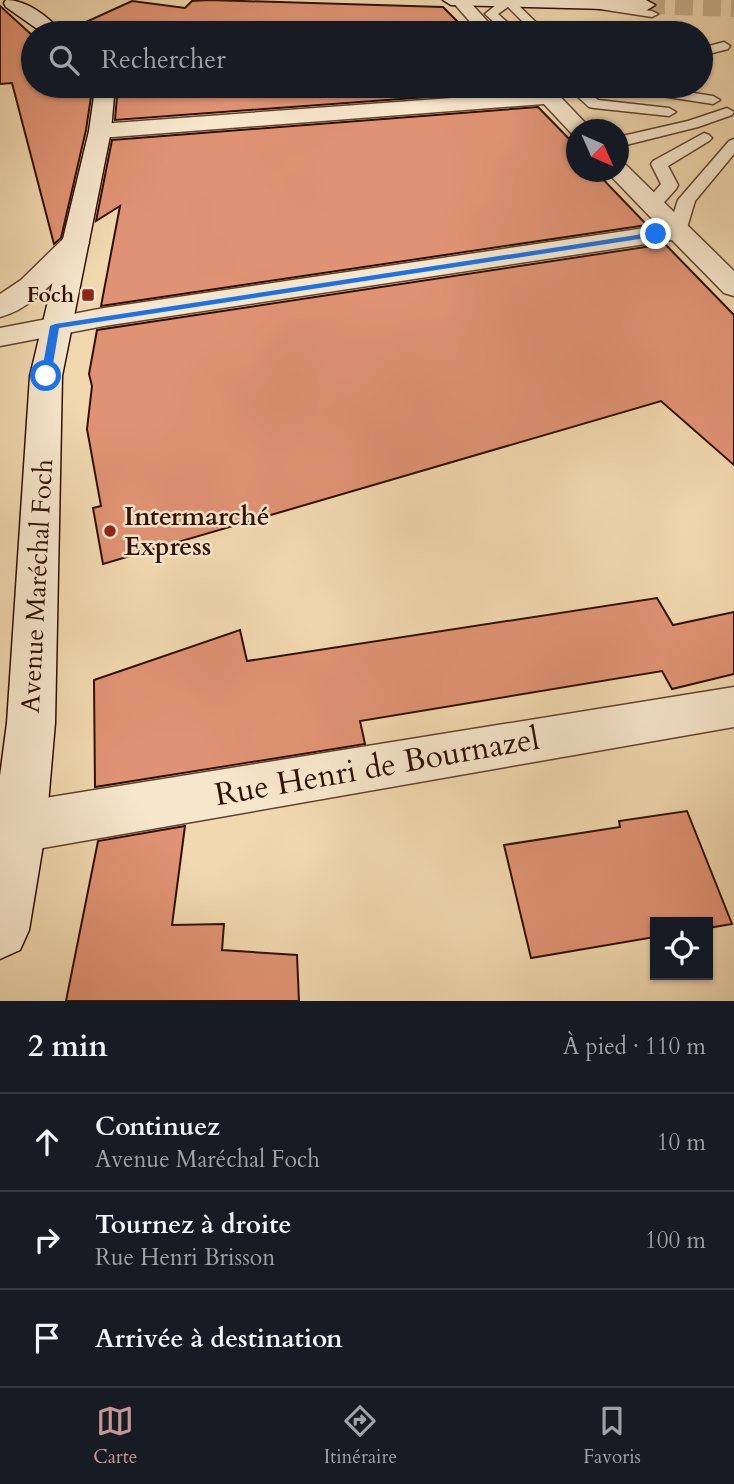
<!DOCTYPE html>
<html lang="fr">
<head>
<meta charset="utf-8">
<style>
	:root { --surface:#171b24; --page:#20242c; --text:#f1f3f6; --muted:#9ea1a6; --line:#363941; --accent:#c59692 }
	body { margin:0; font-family:Cardo,serif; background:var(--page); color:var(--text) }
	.controls { position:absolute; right:21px; bottom:21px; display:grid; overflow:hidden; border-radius:0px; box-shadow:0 2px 5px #0004 }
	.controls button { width:63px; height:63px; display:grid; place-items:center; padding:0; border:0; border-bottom:2px solid var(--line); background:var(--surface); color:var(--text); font:35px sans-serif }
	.compass { position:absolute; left:566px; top:119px; width:63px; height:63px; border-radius:50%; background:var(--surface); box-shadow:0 2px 5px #0004; rotate:135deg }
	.stop { position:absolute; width:21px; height:21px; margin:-16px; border:5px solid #1a73e8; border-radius:50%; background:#fff }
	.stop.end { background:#1a73e8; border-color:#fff; box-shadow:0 2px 7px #0008 }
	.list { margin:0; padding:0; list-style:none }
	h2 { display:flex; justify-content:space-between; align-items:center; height:91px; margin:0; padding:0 28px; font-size:30px }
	h2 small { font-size:23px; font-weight:400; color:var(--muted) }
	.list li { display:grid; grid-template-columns:46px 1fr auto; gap:21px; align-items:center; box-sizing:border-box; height:98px; padding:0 28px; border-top:2px solid var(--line) }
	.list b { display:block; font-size:26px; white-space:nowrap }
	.list p { margin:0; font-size:23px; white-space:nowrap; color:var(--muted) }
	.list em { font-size:23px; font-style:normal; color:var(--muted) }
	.icon { flex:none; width:38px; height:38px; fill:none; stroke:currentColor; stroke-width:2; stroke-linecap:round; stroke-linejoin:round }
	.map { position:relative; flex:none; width:734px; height:1001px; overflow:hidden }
	.search { position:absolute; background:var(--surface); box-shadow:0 2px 5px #0004; left:21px; right:21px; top:21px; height:77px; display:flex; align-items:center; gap:18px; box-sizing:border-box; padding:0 24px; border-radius:38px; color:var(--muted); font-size:26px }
	.sheet { height:385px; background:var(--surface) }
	nav { display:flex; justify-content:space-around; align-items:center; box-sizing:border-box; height:98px; border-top:2px solid var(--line); background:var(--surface); font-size:19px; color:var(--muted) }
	nav a { display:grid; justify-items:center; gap:4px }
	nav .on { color:var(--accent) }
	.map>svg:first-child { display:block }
	.building { fill:#e09374; stroke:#2f1005; stroke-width:2 }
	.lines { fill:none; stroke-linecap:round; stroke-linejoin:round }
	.secondary-tunnel { stroke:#cab08d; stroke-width:18; stroke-dasharray:18 10; stroke-linecap:butt }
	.lane-casing { stroke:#604230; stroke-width:3 }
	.street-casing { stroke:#604230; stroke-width:3 }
	.secondary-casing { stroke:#2f1005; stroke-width:3 }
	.lane { fill:#f6e6cb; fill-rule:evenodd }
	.street { fill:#f6e6cb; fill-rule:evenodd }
	.secondary { fill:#f6e6cb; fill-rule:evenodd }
	.route { fill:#1a73e8 }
	.poi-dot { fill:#8f2418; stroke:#f6e6cb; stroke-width:2.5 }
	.labels { text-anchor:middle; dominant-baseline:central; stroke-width:5; stroke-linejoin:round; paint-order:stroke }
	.far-poi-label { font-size:21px; font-weight:bold; fill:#2f1005; stroke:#f6e6cb; text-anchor:end }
	.poi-label { font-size:26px; font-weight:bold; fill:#2f1005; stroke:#f6e6cb; text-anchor:start }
	.street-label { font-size:26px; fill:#2f1005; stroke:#f6e6cb }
	.near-street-label { font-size:32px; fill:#2f1005; stroke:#f6e6cb }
</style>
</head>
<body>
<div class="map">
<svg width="734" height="1001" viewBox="0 0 734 1001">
	<rect width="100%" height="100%" fill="#f1d8af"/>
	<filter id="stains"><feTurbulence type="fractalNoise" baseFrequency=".00286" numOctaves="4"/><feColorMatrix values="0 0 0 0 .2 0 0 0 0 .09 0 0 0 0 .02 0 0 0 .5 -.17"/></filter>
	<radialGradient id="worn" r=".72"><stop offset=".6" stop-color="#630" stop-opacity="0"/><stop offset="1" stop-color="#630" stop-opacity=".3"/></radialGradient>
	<path class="building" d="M 209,0 L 443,7 L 469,33 L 64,32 L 132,1 L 185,8 L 192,1 Z
		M 0,6 L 33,36 L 33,86 L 84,86 L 91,97 L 86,130 L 61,238 L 54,244 L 12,83 L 0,84 Z
		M 110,86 L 518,86 L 522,90 L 115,120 L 117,96 Z
		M 538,107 L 577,147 L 577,172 L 596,172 L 647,225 L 101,306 L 120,206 L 96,221 L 112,140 Z
		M 665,244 L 734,315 L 734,465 L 661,401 L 103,564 L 93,508 L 101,506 L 87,429 L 92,386 L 89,374 L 97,330 Z
		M 657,598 L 673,625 L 734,612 L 734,674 L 672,689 L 662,671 L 360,721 L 365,744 L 95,787 L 94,680 L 240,630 L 247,661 Z
		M 687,811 L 732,924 L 708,928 L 708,922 L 655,922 L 655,937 L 531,958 L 504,845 L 620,827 L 619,821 Z
		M 185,826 L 172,925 L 224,924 L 222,950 L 297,955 L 299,1001 L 66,1001 L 98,841 Z"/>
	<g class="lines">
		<path class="secondary-tunnel" d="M 647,5 L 734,8"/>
		<g class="lane-casing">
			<path id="lane" d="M 502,0 L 513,0 L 547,33 L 534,33 L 508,7 L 498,14 L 519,33 L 506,33 L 485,14 Z
				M 584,1 L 652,11 L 658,14 L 652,17 L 580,6 L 580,2 Z
				M 724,42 L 730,46 L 728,49 L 701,56 L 701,48 Z
				M 566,86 L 581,86 L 598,100 L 669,108 L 676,112 L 669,116 L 594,108 L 589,107 Z
				M 615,86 L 647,86 L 713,96 L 720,100 L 713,104 L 622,90 Z
				M 727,108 L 734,112 L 732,115 L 698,127 L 618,147 L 618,137 L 688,121 Z
				M 704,133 L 709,135 L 712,138 L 709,141 L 668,166 L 678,185 L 676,189 L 658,209 L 646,209 L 643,205 L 661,184 L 651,164 L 653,161 Z
				M 734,139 L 734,154 L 695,201 L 686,231 L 677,236 L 671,235 L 668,231 L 678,200 L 729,141 Z"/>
		</g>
		<g class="street-casing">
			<path id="street" d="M 451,0 L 468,0 L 498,33 L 480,33 Z
				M 529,86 L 550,86 L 592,130 L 576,130 L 576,136 L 573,135 L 544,104 L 100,138 L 92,136 L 89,131 L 92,126 L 100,124 L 533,92 Z
				M 618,163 L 626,165 L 734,271 L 734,296 L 724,293 L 672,240 L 104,326 L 0,346 L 0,328 L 104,308 L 659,226 L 607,172 L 618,172 Z
				M 75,235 L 85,237 L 89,243 L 85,249 C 61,273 34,309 0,317 L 0,294 L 21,280 L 65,237 Z
				M 734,687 L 734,727 L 20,852 L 0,842 L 1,809 L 20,802 Z"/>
		</g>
		<g class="secondary-casing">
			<path id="secondary" d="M 6,0 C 27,0 49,17 62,33 L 43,33 L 6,7 L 4,3 Z
				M 443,0 L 646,0 L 655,5 L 647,10 L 451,5 Z
				M 87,86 L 107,86 L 114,96 L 111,131 L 62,376 L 55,723 L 46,827 L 29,930 L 20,950 L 0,959 L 0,776 L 7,723 L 30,376 L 89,131 L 94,96 Z"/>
		</g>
		<use href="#lane" class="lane"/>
		<use href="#street" class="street"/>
		<use href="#secondary" class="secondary"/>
	</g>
	<path class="route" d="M 656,232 L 659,236 L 59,328 L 51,376 L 46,378 L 41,376 L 50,326 L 55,324 Z"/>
	<g class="poi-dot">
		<rect x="81" y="288" width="14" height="14" rx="3.5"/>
		<circle cx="110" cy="531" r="7"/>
	</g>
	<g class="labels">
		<g class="far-poi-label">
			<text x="74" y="295">Foch</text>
		</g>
		<g class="poi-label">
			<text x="124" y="516">Intermarché<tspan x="124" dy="30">Express</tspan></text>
		</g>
		<g class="street-label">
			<text transform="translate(37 586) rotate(-87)">Avenue Maréchal Foch</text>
		</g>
		<g class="near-street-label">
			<text transform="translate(377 767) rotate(-10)">Rue Henri de Bournazel</text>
		</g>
	</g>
	<rect width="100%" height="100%" filter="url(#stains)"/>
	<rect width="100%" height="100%" fill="url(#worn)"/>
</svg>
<div class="controls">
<button><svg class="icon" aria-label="locate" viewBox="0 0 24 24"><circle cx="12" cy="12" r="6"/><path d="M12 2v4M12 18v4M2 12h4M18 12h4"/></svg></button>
</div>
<svg class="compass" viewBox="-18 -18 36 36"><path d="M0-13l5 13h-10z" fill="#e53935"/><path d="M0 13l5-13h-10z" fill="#9ea1a6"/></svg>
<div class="stop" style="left:46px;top:376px"></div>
<div class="stop end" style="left:656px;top:234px"></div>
<div class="search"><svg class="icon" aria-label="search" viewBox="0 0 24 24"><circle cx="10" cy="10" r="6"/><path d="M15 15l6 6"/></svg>Rechercher</div>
</div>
<section class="sheet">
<h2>2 min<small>À pied · 110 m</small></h2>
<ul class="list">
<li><svg class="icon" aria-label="ahead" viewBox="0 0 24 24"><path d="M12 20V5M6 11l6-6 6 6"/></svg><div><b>Continuez</b><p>Avenue Maréchal Foch</p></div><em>10 m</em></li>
<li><svg class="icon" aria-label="right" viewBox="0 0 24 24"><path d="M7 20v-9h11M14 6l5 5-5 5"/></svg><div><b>Tournez à droite</b><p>Rue Henri Brisson</p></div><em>100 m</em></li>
<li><svg class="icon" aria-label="arrive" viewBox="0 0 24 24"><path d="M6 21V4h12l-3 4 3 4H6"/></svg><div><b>Arrivée à destination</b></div></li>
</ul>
</section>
<nav>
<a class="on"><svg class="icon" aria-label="map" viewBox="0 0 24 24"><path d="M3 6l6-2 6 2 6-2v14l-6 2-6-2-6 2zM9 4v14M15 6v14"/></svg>Carte</a>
<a><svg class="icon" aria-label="directions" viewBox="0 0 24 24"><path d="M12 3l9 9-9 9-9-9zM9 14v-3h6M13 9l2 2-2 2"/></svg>Itinéraire</a>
<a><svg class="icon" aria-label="saved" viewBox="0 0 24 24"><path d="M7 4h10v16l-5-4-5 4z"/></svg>Favoris</a>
</nav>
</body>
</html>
